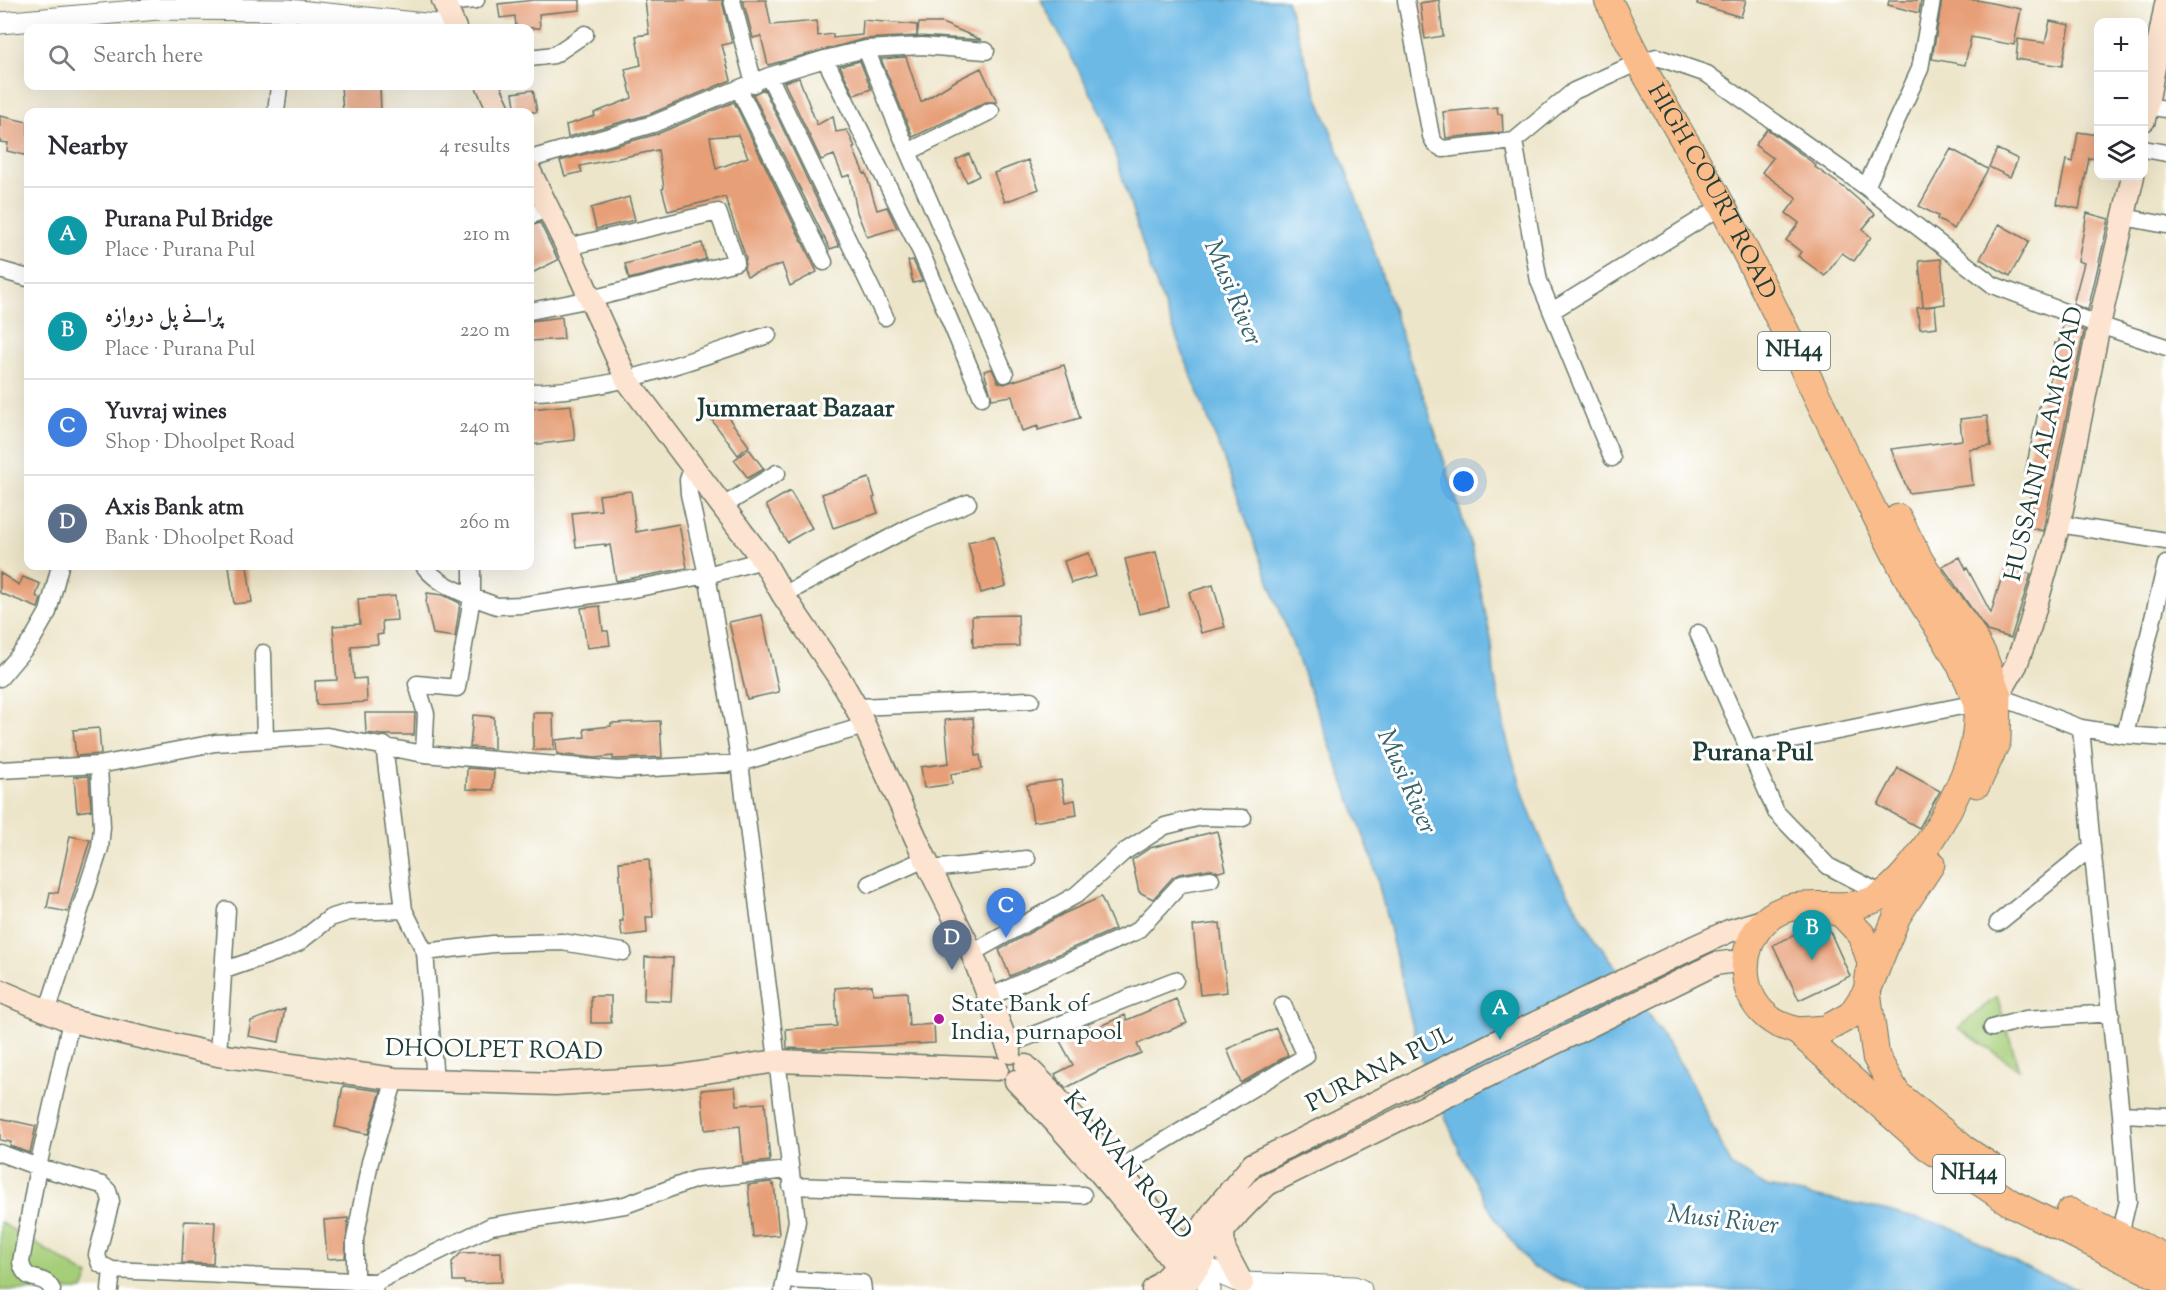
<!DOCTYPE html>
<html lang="en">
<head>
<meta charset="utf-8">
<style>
	:root { --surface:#fff; --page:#f7f7f7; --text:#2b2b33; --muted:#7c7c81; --line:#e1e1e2; --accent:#b5179e }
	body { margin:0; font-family:"Sorts Mill Goudy",Amiri,serif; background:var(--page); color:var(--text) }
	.controls { position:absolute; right:18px; top:18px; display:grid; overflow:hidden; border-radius:12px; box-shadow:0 6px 24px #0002 }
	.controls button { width:54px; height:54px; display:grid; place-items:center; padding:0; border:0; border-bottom:2px solid var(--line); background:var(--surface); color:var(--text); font:30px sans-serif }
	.you { position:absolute; left:1464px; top:482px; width:21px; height:21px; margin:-15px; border:4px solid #fff; border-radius:50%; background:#1a73e8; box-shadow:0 0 0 9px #1a73e833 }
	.badge { display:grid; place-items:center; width:39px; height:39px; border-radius:50%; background:var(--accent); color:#fff; font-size:20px; font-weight:700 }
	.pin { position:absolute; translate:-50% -50px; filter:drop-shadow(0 2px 3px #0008) }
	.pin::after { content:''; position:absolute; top:32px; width:21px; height:18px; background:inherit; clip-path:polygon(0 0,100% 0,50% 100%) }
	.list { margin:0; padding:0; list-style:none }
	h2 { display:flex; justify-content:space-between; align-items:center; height:78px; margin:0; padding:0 24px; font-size:26px }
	h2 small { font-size:20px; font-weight:400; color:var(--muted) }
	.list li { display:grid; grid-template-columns:39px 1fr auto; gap:18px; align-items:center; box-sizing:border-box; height:96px; padding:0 24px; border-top:2px solid var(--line) }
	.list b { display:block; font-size:22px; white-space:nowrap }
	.list p { margin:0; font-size:20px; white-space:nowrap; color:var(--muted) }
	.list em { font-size:20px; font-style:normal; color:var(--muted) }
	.icon { flex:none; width:33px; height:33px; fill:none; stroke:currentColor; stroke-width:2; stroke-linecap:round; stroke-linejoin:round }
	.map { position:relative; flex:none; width:2166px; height:1290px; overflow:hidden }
	.search { position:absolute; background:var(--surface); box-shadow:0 6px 24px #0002; left:24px; top:24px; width:510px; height:66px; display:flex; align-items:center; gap:15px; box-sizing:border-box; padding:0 21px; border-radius:12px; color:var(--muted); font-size:22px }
	.panel { position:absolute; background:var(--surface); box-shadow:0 6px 24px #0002; left:24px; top:108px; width:510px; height:462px; border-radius:12px }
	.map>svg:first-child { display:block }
	.green { fill:#a6cd78; stroke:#628556; stroke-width:1.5 }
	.water { fill:#6cb9e6; stroke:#467b8d; stroke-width:1.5 }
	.building { fill:#e79f77; fill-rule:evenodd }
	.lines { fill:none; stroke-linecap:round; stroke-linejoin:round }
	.minor-casing { stroke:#677868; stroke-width:19 }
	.tertiary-casing { stroke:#677868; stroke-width:23 }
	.secondary-casing { stroke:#677868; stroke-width:25 }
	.trunk-casing { stroke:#677868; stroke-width:29 }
	.minor { stroke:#fff; stroke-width:16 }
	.tertiary { stroke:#fff; stroke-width:21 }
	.secondary { stroke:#fde4d0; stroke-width:22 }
	.trunk { stroke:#f9bc8a; stroke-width:27 }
	.poi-dot { fill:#b5179e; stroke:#fff; stroke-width:2 }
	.labels { text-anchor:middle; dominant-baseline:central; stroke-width:6; stroke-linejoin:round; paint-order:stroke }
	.shield { fill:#fff; stroke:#627771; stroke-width:1.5 }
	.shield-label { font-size:22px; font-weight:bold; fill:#1f3d34 }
	.street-label { font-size:24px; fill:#1f3d34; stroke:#fff }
	.poi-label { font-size:24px; fill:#1f3d34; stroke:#fff; text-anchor:start }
	.water-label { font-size:26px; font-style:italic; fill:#366269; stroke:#fff }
	.neighbourhood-label { font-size:26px; font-weight:bold; fill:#1f3d34; stroke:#fff }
</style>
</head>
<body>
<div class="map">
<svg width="2166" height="1290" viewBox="0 0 2166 1290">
	<rect width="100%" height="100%" fill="#fff"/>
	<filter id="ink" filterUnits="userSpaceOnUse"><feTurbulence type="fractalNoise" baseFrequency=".0167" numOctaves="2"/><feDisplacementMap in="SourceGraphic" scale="12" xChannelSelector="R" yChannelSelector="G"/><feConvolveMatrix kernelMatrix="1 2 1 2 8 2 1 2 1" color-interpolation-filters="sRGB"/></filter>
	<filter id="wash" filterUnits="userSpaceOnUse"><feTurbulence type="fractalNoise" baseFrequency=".008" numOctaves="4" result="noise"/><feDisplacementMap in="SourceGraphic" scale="24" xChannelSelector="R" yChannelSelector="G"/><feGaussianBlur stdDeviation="1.35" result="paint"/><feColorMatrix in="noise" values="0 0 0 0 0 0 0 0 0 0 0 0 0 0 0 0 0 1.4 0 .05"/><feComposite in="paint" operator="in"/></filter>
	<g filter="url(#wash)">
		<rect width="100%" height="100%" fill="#ede5c9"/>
		<path class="green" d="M 1997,996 L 2019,1069 L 1958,1028 Z
			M 0,1222 L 89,1276 L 83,1290 L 0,1290 Z"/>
		<path class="water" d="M 1041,0 L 1287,0 L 1314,87 L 1358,202 L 1408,355 L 1425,400 L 1472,549 L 1492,644 L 1494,674 L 1508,744 L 1528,808 L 1555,871 L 1591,932 L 1637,997 L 1686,1072 L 1732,1166 L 1767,1187 L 1884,1210 L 1953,1228 L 2032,1271 L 2080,1290 L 1590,1290 L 1563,1281 L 1532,1267 L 1494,1217 L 1461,1155 L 1419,1053 L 1373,861 L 1221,452 L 1151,271 L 1104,118 Z"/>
		<g id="blocks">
			<path class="building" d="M 534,0 L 580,0 L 580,10 L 539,14 L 540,28 L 516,28 L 515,16 L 500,18 L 498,4 Z
				M 645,0 L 722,0 L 732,43 L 722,45 L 731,80 L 650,114 L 568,137 L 566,125 L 595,116 L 594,113 L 632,98 L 625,69 L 641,65 L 636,36 L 649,34 Z
				M 743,0 L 766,0 L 771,25 L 817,21 L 818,36 L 833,34 L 833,38 L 862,35 L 863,20 L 917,25 L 917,36 L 864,39 L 768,65 L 761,36 L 753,38 Z
				M 1439,0 L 1443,36 L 1425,39 L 1420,3 Z
				M 1698,0 L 1746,0 L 1741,17 L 1697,4 Z
				M 1889,0 L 1921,0 L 1919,13 L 1888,5 Z
				M 1942,0 L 1977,0 L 2021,9 L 2014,45 L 1971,37 L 1965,65 L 1932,59 Z
				M 2050,21 L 2070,25 L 2062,66 L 2016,59 L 2018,39 L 2045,43 Z
				M 919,23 L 942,23 L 982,40 L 917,36 Z
				M 906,57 L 921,102 L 957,80 L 981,68 L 997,102 L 986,102 L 913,137 L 881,59 Z
				M 860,61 L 871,89 L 854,95 L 840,66 Z
				M 799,78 L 817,125 L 833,116 L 836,132 L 847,130 L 855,147 L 853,148 L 864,174 L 866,173 L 877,210 L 887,207 L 897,228 L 867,237 L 857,212 L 850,175 L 843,177 L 834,155 L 821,160 L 784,82 Z
				M 341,86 L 380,86 L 381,112 L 343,112 Z
				M 764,89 L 839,246 L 830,249 L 753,94 Z
				M 533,90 L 537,112 L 516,112 L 513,93 Z
				M 734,102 L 817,272 L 790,286 L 782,264 L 747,276 L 744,268 L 746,258 L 725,197 L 668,211 L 662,189 L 664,188 L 658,150 L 580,166 L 582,172 L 565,176 L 560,161 L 657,134 ZM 738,135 L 748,157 L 716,169 L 710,137 Z
				M 1497,107 L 1498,114 L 1502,114 L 1503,132 L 1446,138 L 1443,112 Z
				M 0,116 L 28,122 L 28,156 L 7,151 L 8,143 L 0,142 Z
				M 1767,129 L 1816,165 L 1815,167 L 1846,189 L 1875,214 L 1862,230 L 1871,237 L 1854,261 L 1842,253 L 1825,276 L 1798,256 L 1801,252 L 1786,240 L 1799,223 L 1786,213 L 1797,198 L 1762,172 L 1773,158 L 1755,145 Z
				M 2078,132 L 2098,135 L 2098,159 L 2089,158 L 2079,209 L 2057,204 L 2066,160 L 2073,162 Z
				M 1951,149 L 1988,169 L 1954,229 L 1937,219 L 1938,216 L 1919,206 Z
				M 1997,149 L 2018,159 L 2010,177 L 1989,167 Z
				M 969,154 L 979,176 L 967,182 L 956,160 Z
				M 1028,160 L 1039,189 L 1005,202 L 994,173 Z
				M 629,197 L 635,220 L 596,229 L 591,208 Z
				M 2087,213 L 2109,219 L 2088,310 L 2073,304 L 2084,263 L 2078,261 Z
				M 540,223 L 558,260 L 530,274 L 530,226 Z
				M 1999,224 L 2029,241 L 2010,276 L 1980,259 Z
				M 702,243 L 706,259 L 629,279 L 625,264 Z
				M 1941,259 L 1945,304 L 1923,307 L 1919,261 Z
				M 913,260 L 922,281 L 913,283 L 908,261 Z
				M 1935,306 L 1937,327 L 1920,329 L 1917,308 Z
				M 562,317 L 564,339 L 530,341 L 530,321 Z
				M 2064,323 L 2084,331 L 2043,531 L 2024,526 L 2036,475 L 2025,472 L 2041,398 L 2047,400 L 2055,343 L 2058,344 Z
				M 1064,365 L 1080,418 L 1038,430 L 1038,426 L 1022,431 L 1012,396 L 992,399 L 984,371 L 992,369 L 998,382 L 1004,384 Z
				M 717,402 L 749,446 L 738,455 L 705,411 Z
				M 571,405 L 575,440 L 530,445 L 530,409 Z
				M 1987,416 L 1991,446 L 1969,449 L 1973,485 L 1909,493 L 1891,449 L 1962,440 L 1960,419 Z
				M 749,449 L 764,469 L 748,478 L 734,460 Z
				M 869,478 L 875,497 L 873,498 L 878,513 L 833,528 L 822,494 Z
				M 631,491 L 636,532 L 679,524 L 687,568 L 616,581 L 610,545 L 605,546 L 605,544 L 576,547 L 572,513 L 601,510 L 599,495 Z
				M 790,491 L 812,528 L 787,542 L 766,505 Z
				M 994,536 L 1006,586 L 981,593 L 968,542 Z
				M 1156,552 L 1169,607 L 1139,614 L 1125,559 Z
				M 1089,553 L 1096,576 L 1071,583 L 1064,561 Z
				M 1960,557 L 1966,569 L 1967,568 L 1991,613 L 2005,566 L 2031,574 L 2011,638 L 1987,631 L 1942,566 Z
				M 229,566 L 247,566 L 252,602 L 234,604 Z
				M 0,573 L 19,585 L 23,577 L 40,584 L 36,596 L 41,599 L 38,608 L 0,593 Z
				M 1213,585 L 1225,627 L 1201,633 L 1189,592 Z
				M 427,593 L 443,595 L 460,603 L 455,637 L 433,634 L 426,604 Z
				M 395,596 L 397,620 L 382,621 L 383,634 L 377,635 L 378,644 L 351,646 L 354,679 L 366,678 L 367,702 L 316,705 L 315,681 L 337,680 L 333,626 L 360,624 L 358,599 Z
				M 600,606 L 603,631 L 608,631 L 610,645 L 587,648 L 581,608 Z
				M 762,615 L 779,692 L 747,699 L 729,622 Z
				M 1018,615 L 1019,646 L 973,647 L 972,616 Z
				M 365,713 L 415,713 L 414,735 L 381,735 L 366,733 Z
				M 533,713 L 553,713 L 554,750 L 533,750 Z
				M 473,715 L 494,717 L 494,749 L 470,747 Z
				M 973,718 L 976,756 L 980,755 L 982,769 L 951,774 L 952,784 L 924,788 L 921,767 L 949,763 L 945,720 Z
				M 660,721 L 662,757 L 618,759 L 613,759 L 613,756 L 596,758 L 557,754 L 556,740 L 585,737 L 584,729 L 611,726 L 611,723 Z
				M 99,728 L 101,754 L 76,756 L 73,730 Z
				M 467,768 L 494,770 L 493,790 L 466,789 Z
				M 1898,768 L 1940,791 L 1919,828 L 1878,805 Z
				M 89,776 L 91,810 L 77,812 L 74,777 Z
				M 1061,780 L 1065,802 L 1075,800 L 1077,815 L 1033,822 L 1027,785 Z
				M 1217,831 L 1226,870 L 1219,872 L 1209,869 L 1179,874 L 1173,877 L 1153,899 L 1139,892 L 1132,860 L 1150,848 Z
				M 70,836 L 90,840 L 68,912 L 47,908 L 50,892 L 58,893 Z
				M 649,859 L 653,917 L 646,917 L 647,933 L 622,936 L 620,921 L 623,921 L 619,862 Z
				M 1101,897 L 1115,929 L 1010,976 L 999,950 L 1063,914 Z
				M 1220,923 L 1227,992 L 1200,995 L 1193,926 Z
				M 1820,923 L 1827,925 L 1850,976 L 1799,1000 L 1773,945 Z
				M 645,957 L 673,958 L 671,1001 L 644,1000 Z
				M 872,985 L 873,994 L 907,992 L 909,1026 L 934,1024 L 935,1043 L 817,1049 L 787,1048 L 786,1029 L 837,1026 L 835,988 Z
				M 591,996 L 611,996 L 611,1023 L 591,1023 Z
				M 1176,999 L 1187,1023 L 1137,1044 L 1141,1053 L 1100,1070 L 1066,1088 L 1056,1077 L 1055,1074 L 1073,1065 L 1060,1041 L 1089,1026 L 1091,1030 L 1125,1015 L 1127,1020 Z
				M 285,1009 L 279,1042 L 248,1036 L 251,1021 Z
				M 1276,1028 L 1288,1055 L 1241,1083 L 1227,1049 Z
				M 343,1086 L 381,1091 L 368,1134 L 335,1127 Z
				M 735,1087 L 737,1105 L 765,1103 L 770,1161 L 743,1164 L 740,1126 L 705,1130 L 701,1090 Z
				M 0,1118 L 36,1126 L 30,1153 L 10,1146 L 11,1142 L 0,1140 Z
				M 771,1182 L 772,1185 L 774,1184 L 779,1235 L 753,1237 L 748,1185 Z
				M 348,1218 L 345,1258 L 327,1259 L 324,1220 Z
				M 184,1221 L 215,1222 L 213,1264 L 182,1263 Z
				M 501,1252 L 502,1282 L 464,1283 L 464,1281 L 453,1281 L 452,1262 L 461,1253 Z"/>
		</g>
	</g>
	<g filter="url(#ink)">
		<use href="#blocks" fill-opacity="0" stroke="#677868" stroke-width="1.5"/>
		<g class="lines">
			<g class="minor-casing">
				<path id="minor" d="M 732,0 L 754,84
					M 1406,0 L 1431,136 L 1435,144 L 1443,149 L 1514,141
					M 444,3 L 476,0
					M 286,28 L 288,10
					M 866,49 L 922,46 L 986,51
					M 530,58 L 554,55 L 585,34
					M 825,59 L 866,49 L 908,152 L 1005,374
					M 769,76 L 885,317
					M 739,89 L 824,262
					M 2146,106 L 2166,109
					M 276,112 L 279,86
					M 2144,149 L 2166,153
					M 908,152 L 991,111
					M 530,159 L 653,124 L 769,76 L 825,59 L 921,252 L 982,397
					M 1866,187 L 1920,69 L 1932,0
					M 530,216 L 548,208
					M 2124,217 L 2166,225
					M 0,270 L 28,278
					M 530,311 L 591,299 L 736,262 L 718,212 L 567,247
					M 1552,311 L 1722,206
					M 530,392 C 612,392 690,360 768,335
					M 1612,458 L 1539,281 L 1514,141 L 1574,91 L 1639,62 L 1657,57 L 1707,74 L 1866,187 L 1993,285 L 2099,325 L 2166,347
					M 693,465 L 688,480 L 689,494 L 707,575 L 740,763 L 797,1221 L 783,1290
					M 723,506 L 777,473
					M 2059,524 L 2166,541
					M 424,566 C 436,582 454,589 472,597 L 472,566
					M 783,595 L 912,526 L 968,503
					M 1698,633 L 1776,812 L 1828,866 L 1884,895
					M 263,653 L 265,740
					M 0,678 L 32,640 L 48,612 L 60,566
					M 1998,696 L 2081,728 L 2125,735 L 2166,738
					M 856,707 L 1031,700
					M 2081,728 L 2092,847 L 2121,1114 L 2128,1201 L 2118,1243
					M 2125,735 L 2166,564
					M 1748,749 L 1977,703
					M 424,754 L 426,714 L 417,684 L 457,688 L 472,597 L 497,606 L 524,605 L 633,589 L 707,575 L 763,560
					M 0,770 L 99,765 L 215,743 L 327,736 L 424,754 L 618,770 L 740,763 L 864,726
					M 930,869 L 1027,859
					M 869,884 L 925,859
					M 404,910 L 425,952 L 435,1081
					M 1998,923 L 2092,847
					M 425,952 L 493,944 L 562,942 L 623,952
					M 972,953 L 1076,895 L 1124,852 L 1165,826 L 1201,817 L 1243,818
					M 225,970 L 283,950 L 298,943 L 330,918 L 349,912 L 404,910 L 384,745
					M 989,997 L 1137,931 L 1181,884 L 1211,879
					M 47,1012 L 100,848 L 102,827 L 99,765
					M 1992,1028 L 2026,1019 L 2111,1013
					M 1007,1045 L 1175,980
					M 218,1055 L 227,910
					M 2121,1114 L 2166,1116
					M 0,1153 L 38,1167 L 71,1021
					M 1118,1169 L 1306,1056 L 1283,1005
					M 791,1186 L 1083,1195
					M 785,1280 L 862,1283 L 863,1290
					M 355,1282 L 355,1239 L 370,1162 L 395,1079
					M 52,1290 C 44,1272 25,1286 21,1262 L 38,1167 L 102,1185 L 108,1191 L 111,1201 L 97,1255 L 100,1264 L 112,1270
					M 110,1290 L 112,1270 L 376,1282
					M 374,1290 L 376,1282 L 491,1226 L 625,1205 L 696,1179 L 790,1170"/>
			</g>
			<g class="tertiary-casing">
				<path id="tertiary" d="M 0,23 L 158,9 L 288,10 L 454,27
					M 1199,1265 L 1242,1283 L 1354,1287 L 1361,1290
					M 1199,1265 L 1210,1290"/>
			</g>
			<g class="secondary-casing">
				<path id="secondary" d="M 443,0 L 455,28
					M 488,86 L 500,112
					M 2144,120 L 2166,4
					M 530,172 L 567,247 L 627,380 L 763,560 L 783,595 L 838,676 L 856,707 L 930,869 L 972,953 L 1010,1052
					M 1988,699 L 1998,696 L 2016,665 L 2030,626 L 2059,524 L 2099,325 L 2133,176
					M 0,991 L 71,1021 L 218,1055 L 395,1079 L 556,1084 L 673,1077 L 777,1061 L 997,1069
					M 1026,1066 L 1050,1090 L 1196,1262
					M 1016,1081 C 1076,1142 1131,1208 1184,1276
					M 1223,1231 L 1224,1249 L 1242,1283
					M 1153,1290 L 1176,1267 L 1215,1209 L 1253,1164 L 1500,1040 L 1694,947 L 1729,931 L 1766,920
					M 1180,1290 C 1194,1276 1202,1259 1214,1243 C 1231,1220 1246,1203 1268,1184 L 1715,964 L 1729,962 L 1745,962"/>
			</g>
			<g class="trunk-casing">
				<g id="trunk">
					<path id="s1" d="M 1608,0 C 1619,21 1629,43 1640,63 C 1666,112 1697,159 1723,208 C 1785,326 1840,447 1901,565 C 1923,609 1961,655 1976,700 C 1978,709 1977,723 1976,732 C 1973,776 1913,886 1870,901 C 1836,914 1794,893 1765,921 C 1736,949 1739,999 1773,1021 C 1780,1026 1790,1028 1797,1031 L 1929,1148 L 2011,1203 L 2166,1280"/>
					<path d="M 1898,518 L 1920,561 L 1940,591 L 1967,627 L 1983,655 L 1998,696 L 1997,741 L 1977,784"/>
					<path d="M 1931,864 L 1897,916 L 1867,991 L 1876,1057 L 1897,1094 L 1964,1149 L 1990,1166"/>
					<path d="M 1797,1031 L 1826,1029 L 1851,1015 L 1867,991 L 1871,963 L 1862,935 L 1842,914 L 1822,907"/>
					<path d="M 2070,1212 L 2166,1258"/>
				</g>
			</g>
			<use href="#minor" class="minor"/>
			<use href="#tertiary" class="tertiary"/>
			<use href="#secondary" class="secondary"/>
			<use href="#trunk" class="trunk"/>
		</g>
	</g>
	<circle class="poi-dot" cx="939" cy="1019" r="6"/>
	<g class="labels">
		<g class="shield">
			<rect x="1758" y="332" width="72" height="38" rx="4.5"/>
			<rect x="1933" y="1155" width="72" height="38" rx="4.5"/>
		</g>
		<g class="shield-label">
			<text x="1794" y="351">NH44</text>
			<text x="1969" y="1174">NH44</text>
		</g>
		<g class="street-label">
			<text stroke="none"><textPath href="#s1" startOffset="218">HIGH COURT ROAD</textPath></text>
			<text transform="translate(2045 444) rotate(-77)">HUSSAINI ALAM ROAD</text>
			<text transform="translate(494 1051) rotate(1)">DHOOLPET ROAD</text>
			<text transform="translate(1380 1070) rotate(-27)">PURANA PUL</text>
			<text transform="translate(1127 1166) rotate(50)">KARVAN ROAD</text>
		</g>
		<g class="poi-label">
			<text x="951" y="1005">State Bank of<tspan x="951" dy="28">India, purnapool</tspan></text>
		</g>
		<g class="water-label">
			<text transform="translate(1232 293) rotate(67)">Musi River</text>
			<text transform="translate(1406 782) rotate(66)">Musi River</text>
			<text transform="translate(1723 1221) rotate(6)">Musi River</text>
		</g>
		<g class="neighbourhood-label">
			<text x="796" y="409">Jummeraat Bazaar</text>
			<text x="1753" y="753">Purana Pul</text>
		</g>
	</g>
</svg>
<div class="controls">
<button>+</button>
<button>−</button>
<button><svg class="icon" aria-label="layers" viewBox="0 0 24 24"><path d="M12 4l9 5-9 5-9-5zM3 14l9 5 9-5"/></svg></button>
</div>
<div class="you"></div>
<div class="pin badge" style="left:1500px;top:1040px;background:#0f9aa8">A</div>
<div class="pin badge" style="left:1812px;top:960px;background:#0f9aa8">B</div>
<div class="pin badge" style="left:1006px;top:938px;background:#3f7fe0">C</div>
<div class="pin badge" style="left:952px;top:970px;background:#5c6f8a">D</div>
<div class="search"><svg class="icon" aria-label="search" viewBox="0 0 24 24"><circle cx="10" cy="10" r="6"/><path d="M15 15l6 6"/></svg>Search here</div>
<section class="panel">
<h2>Nearby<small>4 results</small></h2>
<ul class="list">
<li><span class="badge" style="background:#0f9aa8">A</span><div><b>Purana Pul Bridge</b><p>Place · Purana Pul</p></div><em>210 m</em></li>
<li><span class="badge" style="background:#0f9aa8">B</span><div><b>پرانے پل دروازہ</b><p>Place · Purana Pul</p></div><em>220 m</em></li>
<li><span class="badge" style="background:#3f7fe0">C</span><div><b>Yuvraj wines</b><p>Shop · Dhoolpet Road</p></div><em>240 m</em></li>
<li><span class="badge" style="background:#5c6f8a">D</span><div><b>Axis Bank atm</b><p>Bank · Dhoolpet Road</p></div><em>260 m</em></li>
</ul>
</section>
</div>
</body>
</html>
